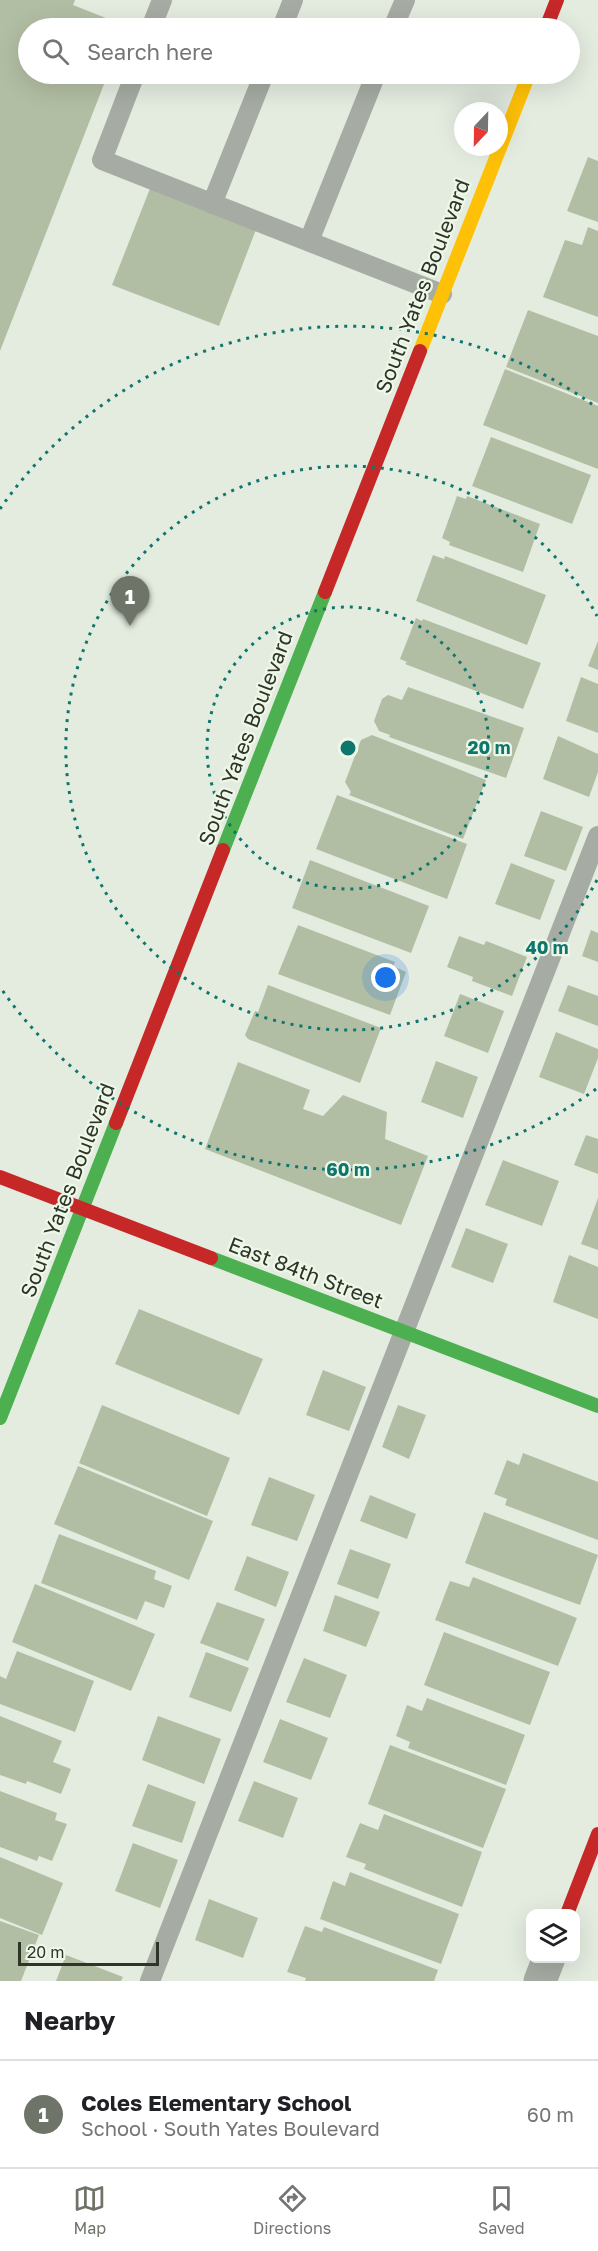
<!DOCTYPE html>
<html lang="en">
<head>
<meta charset="utf-8">
<style>
	:root { --surface:#fff; --page:#f2f2f2; --text:#202124; --muted:#757577; --line:#e0e0e0; --accent:#6e7468 }
	body { margin:0; font-family:"Golos Text",sans-serif; background:var(--page); color:var(--text) }
	.controls { position:absolute; right:18px; bottom:18px; display:grid; overflow:hidden; border-radius:12px; box-shadow:0 6px 24px #0002 }
	.controls button { width:54px; height:54px; display:grid; place-items:center; padding:0; border:0; border-bottom:2px solid var(--line); background:var(--surface); color:var(--text); font:30px sans-serif }
	.compass { position:absolute; left:454px; top:102px; width:54px; height:54px; border-radius:50%; background:var(--surface); box-shadow:0 6px 24px #0002; rotate:202deg }
	.scale { position:absolute; left:18px; bottom:15px; width:141px; box-sizing:border-box; padding-left:6px; border:3px solid #2f3428; border-top:0; font-size:16px; line-height:21px; white-space:nowrap; color:#2f3428; -webkit-text-stroke:4px #edf8e8; paint-order:stroke }
	.you { position:absolute; left:386px; top:978px; width:21px; height:21px; margin:-15px; border:4px solid #fff; border-radius:50%; background:#1a73e8; box-shadow:0 0 0 9px #1a73e833 }
	.badge { display:grid; place-items:center; width:39px; height:39px; border-radius:50%; background:var(--accent); color:#fff; font-size:20px; font-weight:700 }
	.pin { position:absolute; translate:-50% -50px; filter:drop-shadow(0 2px 3px #0008) }
	.pin::after { content:''; position:absolute; top:32px; width:21px; height:18px; background:inherit; clip-path:polygon(0 0,100% 0,50% 100%) }
	.list { margin:0; padding:0; list-style:none }
	h2 { display:flex; justify-content:space-between; align-items:center; height:78px; margin:0; padding:0 24px; font-size:26px }
	h2 small { font-size:20px; font-weight:400; color:var(--muted) }
	.list li { display:grid; grid-template-columns:39px 1fr auto; gap:18px; align-items:center; box-sizing:border-box; height:108px; padding:0 24px; border-top:2px solid var(--line) }
	.list b { display:block; font-size:22px; white-space:nowrap }
	.list p { margin:0; font-size:20px; white-space:nowrap; color:var(--muted) }
	.list em { font-size:20px; font-style:normal; color:var(--muted) }
	.icon { flex:none; width:33px; height:33px; fill:none; stroke:currentColor; stroke-width:2; stroke-linecap:round; stroke-linejoin:round }
	.map { position:relative; flex:none; width:598px; height:1981px; overflow:hidden }
	.search { position:absolute; background:var(--surface); box-shadow:0 6px 24px #0002; left:18px; right:18px; top:18px; height:66px; display:flex; align-items:center; gap:15px; box-sizing:border-box; padding:0 21px; border-radius:33px; color:var(--muted); font-size:22px }
	.sheet { height:186px; background:var(--surface) }
	nav { display:flex; justify-content:space-around; align-items:center; box-sizing:border-box; height:84px; border-top:2px solid var(--line); background:var(--surface); font-size:16px; color:var(--muted) }
	nav a { display:grid; justify-items:center; gap:3px }
	nav .on { color:var(--accent) }
	.map>svg:first-child { display:block }
	.building { fill:#b2bea3 }
	.lines { fill:none; stroke-linecap:round; stroke-linejoin:round }
	.lane { stroke:#a6aca3; stroke-width:20 }
	.street { stroke:#a6aca3; stroke-width:33 }
	.fast { stroke:#4caf50; stroke-width:14 }
	.slow { stroke:#ffc107; stroke-width:14 }
	.jam { stroke:#c62828; stroke-width:14 }
	.ring { fill:none; stroke:#0f766e; stroke-width:3; stroke-dasharray:3 6 }
	.labels { text-anchor:middle; dominant-baseline:central; stroke-width:4.5; stroke-linejoin:round; paint-order:stroke }
	.street-label { font-size:21px; fill:#2f3428; stroke:#edf8e8 }
	.centre { fill:#0f766e; stroke:#edf8e8; stroke-width:3 }
	.ring-label { font-size:18px; text-anchor:middle; font-weight:bold; fill:#0f766e; stroke:#edf8e8; stroke-width:4.5; stroke-linejoin:round; paint-order:stroke }
</style>
</head>
<body>
<div class="map">
<svg width="598" height="1981" viewBox="0 0 598 1981">
	<rect width="100%" height="100%" fill="#e4ece0"/>
	<path class="building" d="M 0,0 L 75,0 L 73,5 L 126,26 L 125,28 L 28,28 L 28,74 L 108,74 L 0,351 Z
		M 588,157 L 598,161 L 598,222 L 567,211 Z
		M 151,186 L 257,227 L 219,326 L 112,285 Z
		M 588,227 L 598,231 L 598,317 L 543,297 L 565,240 L 582,245 Z
		M 528,310 L 598,336 L 598,403 L 506,367 Z
		M 505,369 L 598,406 L 598,469 L 483,425 Z
		M 491,437 L 591,475 L 572,524 L 472,486 Z
		M 457,496 L 466,499 L 467,496 L 540,524 L 523,572 L 449,545 L 450,542 L 442,538 Z
		M 433,555 L 444,559 L 445,556 L 546,595 L 527,645 L 416,601 Z
		M 416,618 L 422,621 L 423,619 L 541,663 L 523,709 L 405,664 L 407,662 L 400,659 Z
		M 598,641 L 598,670 L 588,666 Z
		M 581,677 L 598,684 L 598,733 L 566,721 Z
		M 408,687 L 524,728 L 506,778 L 389,737 L 390,735 L 379,731 L 374,721 L 382,699 L 388,695 L 402,700 Z
		M 372,735 L 486,780 L 463,839 L 349,795 L 351,792 L 345,782 L 361,740 Z
		M 558,736 L 598,754 L 598,772 L 589,797 L 543,779 Z
		M 337,795 L 467,844 L 447,899 L 316,849 Z
		M 541,811 L 583,827 L 566,871 L 524,856 Z
		M 310,860 L 429,906 L 411,953 L 292,908 Z
		M 511,863 L 555,880 L 540,920 L 495,904 Z
		M 298,925 L 395,962 L 393,966 L 406,972 L 390,1015 L 278,974 Z
		M 591,930 L 598,933 L 598,962 L 582,956 Z
		M 459,936 L 484,945 L 486,941 L 527,957 L 512,996 L 472,981 L 473,977 L 447,967 Z
		M 268,985 L 381,1028 L 360,1083 L 248,1039 L 245,1035 L 255,1011 L 258,1012 Z
		M 568,985 L 598,996 L 598,1026 L 558,1011 Z
		M 460,994 L 504,1011 L 488,1053 L 444,1036 Z
		M 556,1032 L 598,1049 L 598,1058 L 584,1094 L 539,1077 Z
		M 436,1061 L 478,1077 L 463,1118 L 421,1102 Z
		M 238,1062 L 310,1090 L 303,1109 L 323,1116 L 343,1095 L 387,1112 L 385,1139 L 428,1156 L 401,1225 L 205,1149 Z
		M 586,1135 L 598,1139 L 598,1174 L 574,1165 Z
		M 503,1160 L 559,1181 L 542,1226 L 485,1205 Z
		M 598,1198 L 598,1250 L 581,1244 Z
		M 466,1228 L 508,1244 L 493,1283 L 451,1267 Z
		M 569,1255 L 598,1267 L 598,1319 L 553,1302 Z
		M 139,1309 L 263,1359 L 239,1415 L 115,1364 Z
		M 323,1370 L 366,1387 L 349,1431 L 306,1415 Z
		M 102,1405 L 230,1458 L 207,1516 L 79,1463 Z
		M 398,1405 L 426,1415 L 409,1459 L 382,1447 Z
		M 523,1453 L 598,1482 L 598,1540 L 505,1505 L 507,1499 L 494,1494 L 507,1460 L 519,1465 Z
		M 78,1466 L 213,1521 L 189,1580 L 54,1524 Z
		M 269,1477 L 315,1495 L 297,1541 L 251,1525 Z
		M 370,1495 L 416,1514 L 407,1539 L 360,1521 Z
		M 484,1512 L 598,1555 L 580,1605 L 465,1563 Z
		M 59,1534 L 156,1571 L 154,1579 L 172,1586 L 164,1608 L 145,1601 L 137,1620 L 41,1583 Z
		M 350,1549 L 391,1564 L 378,1599 L 337,1584 Z
		M 247,1556 L 289,1572 L 276,1607 L 234,1590 Z
		M 473,1577 L 577,1618 L 558,1666 L 435,1620 L 450,1581 L 469,1587 Z
		M 35,1584 L 155,1634 L 131,1691 L 12,1642 Z
		M 335,1595 L 380,1612 L 366,1647 L 323,1631 Z
		M 217,1602 L 265,1619 L 248,1661 L 200,1643 Z
		M 444,1632 L 550,1672 L 530,1725 L 424,1685 Z
		M 17,1651 L 94,1681 L 75,1732 L 0,1704 L 0,1676 L 6,1679 Z
		M 206,1652 L 249,1668 L 231,1712 L 189,1697 Z
		M 304,1658 L 347,1675 L 330,1718 L 286,1702 Z
		M 427,1698 L 525,1735 L 506,1785 L 408,1748 L 410,1742 L 396,1736 L 407,1705 L 422,1711 Z
		M 0,1716 L 62,1741 L 53,1762 L 71,1769 L 61,1794 L 27,1781 L 26,1784 L 0,1775 Z
		M 158,1716 L 221,1739 L 204,1784 L 142,1760 Z
		M 280,1719 L 328,1738 L 311,1780 L 263,1762 Z
		M 390,1745 L 506,1789 L 483,1848 L 368,1804 Z
		M 254,1781 L 298,1798 L 283,1838 L 238,1821 Z
		M 148,1784 L 196,1802 L 182,1843 L 132,1826 Z
		M 0,1791 L 57,1813 L 55,1820 L 67,1824 L 52,1861 L 39,1856 L 37,1861 L 0,1847 Z
		M 384,1814 L 482,1852 L 462,1907 L 364,1869 L 366,1864 L 346,1857 L 360,1823 L 378,1830 Z
		M 133,1843 L 178,1860 L 160,1908 L 115,1891 Z
		M 0,1857 L 63,1883 L 42,1935 L 0,1918 Z
		M 350,1872 L 459,1914 L 441,1964 L 320,1919 L 333,1881 L 345,1886 Z
		M 209,1899 L 258,1918 L 243,1958 L 195,1940 Z
		M 0,1921 L 39,1935 L 21,1981 L 0,1981 Z
		M 305,1926 L 322,1932 L 324,1927 L 438,1970 L 434,1981 L 305,1981 L 306,1978 L 287,1972 Z
		M 66,1955 L 123,1977 L 121,1981 L 56,1981 Z"/>
	<g class="lines">
		<path class="lane" d="M 151,28 L 162,0
			M 282,28 L 293,0
			M 393,28 L 405,0
			M 135,74 L 102,160 L 442,294
			M 212,204 L 264,74
			M 309,241 L 376,74
			M 150,1981 L 598,836"/>
		<path class="street" d="M 540,1981 L 549,1958"/>
		<path class="fast" d="M 223,850 L 325,592
			M 211,1258 L 598,1406
			M 0,1418 L 116,1123"/>
		<path class="slow" d="M 420,351 L 529,74"/>
		<path class="jam" d="M 546,28 L 557,0
			M 325,592 L 420,351
			M 116,1123 L 223,850
			M 0,1177 L 211,1258
			M 567,1914 L 598,1834"/>
	</g>
	<g class="ring">
		<circle cx="348" cy="748" r="141"/>
		<path d="M597 880A282 282 0 1 1 597 616"/>
		<path d="M596 1089A422 422 0 0 1 0 987M0 509A422 422 0 0 1 596 407"/>
	</g>
	<g class="labels">
		<g class="street-label">
			<text transform="translate(422 286) rotate(-69)">South Yates Boulevard</text>
			<text transform="translate(245 738) rotate(-69)">South Yates Boulevard</text>
			<text transform="translate(67 1190) rotate(-69)">South Yates Boulevard</text>
			<text transform="translate(306 1272) rotate(21)">East 84th Street</text>
		</g>
	</g>
	<circle cx="348" cy="748" r="9" class="centre"/>
	<g class="ring-label">
		<text x="489" y="754">20 m</text>
		<text x="547" y="954">40 m</text>
		<text x="348" y="1176">60 m</text>
	</g>
</svg>
<div class="controls">
<button><svg class="icon" aria-label="layers" viewBox="0 0 24 24"><path d="M12 4l9 5-9 5-9-5zM3 14l9 5 9-5"/></svg></button>
</div>
<svg class="compass" viewBox="-18 -18 36 36"><path d="M0-13l5 13h-10z" fill="#e53935"/><path d="M0 13l5-13h-10z" fill="#757577"/></svg>
<div class="scale">20 m</div>
<div class="you"></div>
<div class="pin badge" style="left:130px;top:626px">1</div>
<div class="search"><svg class="icon" aria-label="search" viewBox="0 0 24 24"><circle cx="10" cy="10" r="6"/><path d="M15 15l6 6"/></svg>Search here</div>
</div>
<section class="sheet">
<h2>Nearby<small></small></h2>
<ul class="list">
<li><span class="badge">1</span><div><b>Coles Elementary School</b><p>School · South Yates Boulevard</p></div><em>60 m</em></li>
</ul>
</section>
<nav>
<a class="on"><svg class="icon" aria-label="map" viewBox="0 0 24 24"><path d="M3 6l6-2 6 2 6-2v14l-6 2-6-2-6 2zM9 4v14M15 6v14"/></svg>Map</a>
<a><svg class="icon" aria-label="directions" viewBox="0 0 24 24"><path d="M12 3l9 9-9 9-9-9zM9 14v-3h6M13 9l2 2-2 2"/></svg>Directions</a>
<a><svg class="icon" aria-label="saved" viewBox="0 0 24 24"><path d="M7 4h10v16l-5-4-5 4z"/></svg>Saved</a>
</nav>
</body>
</html>
